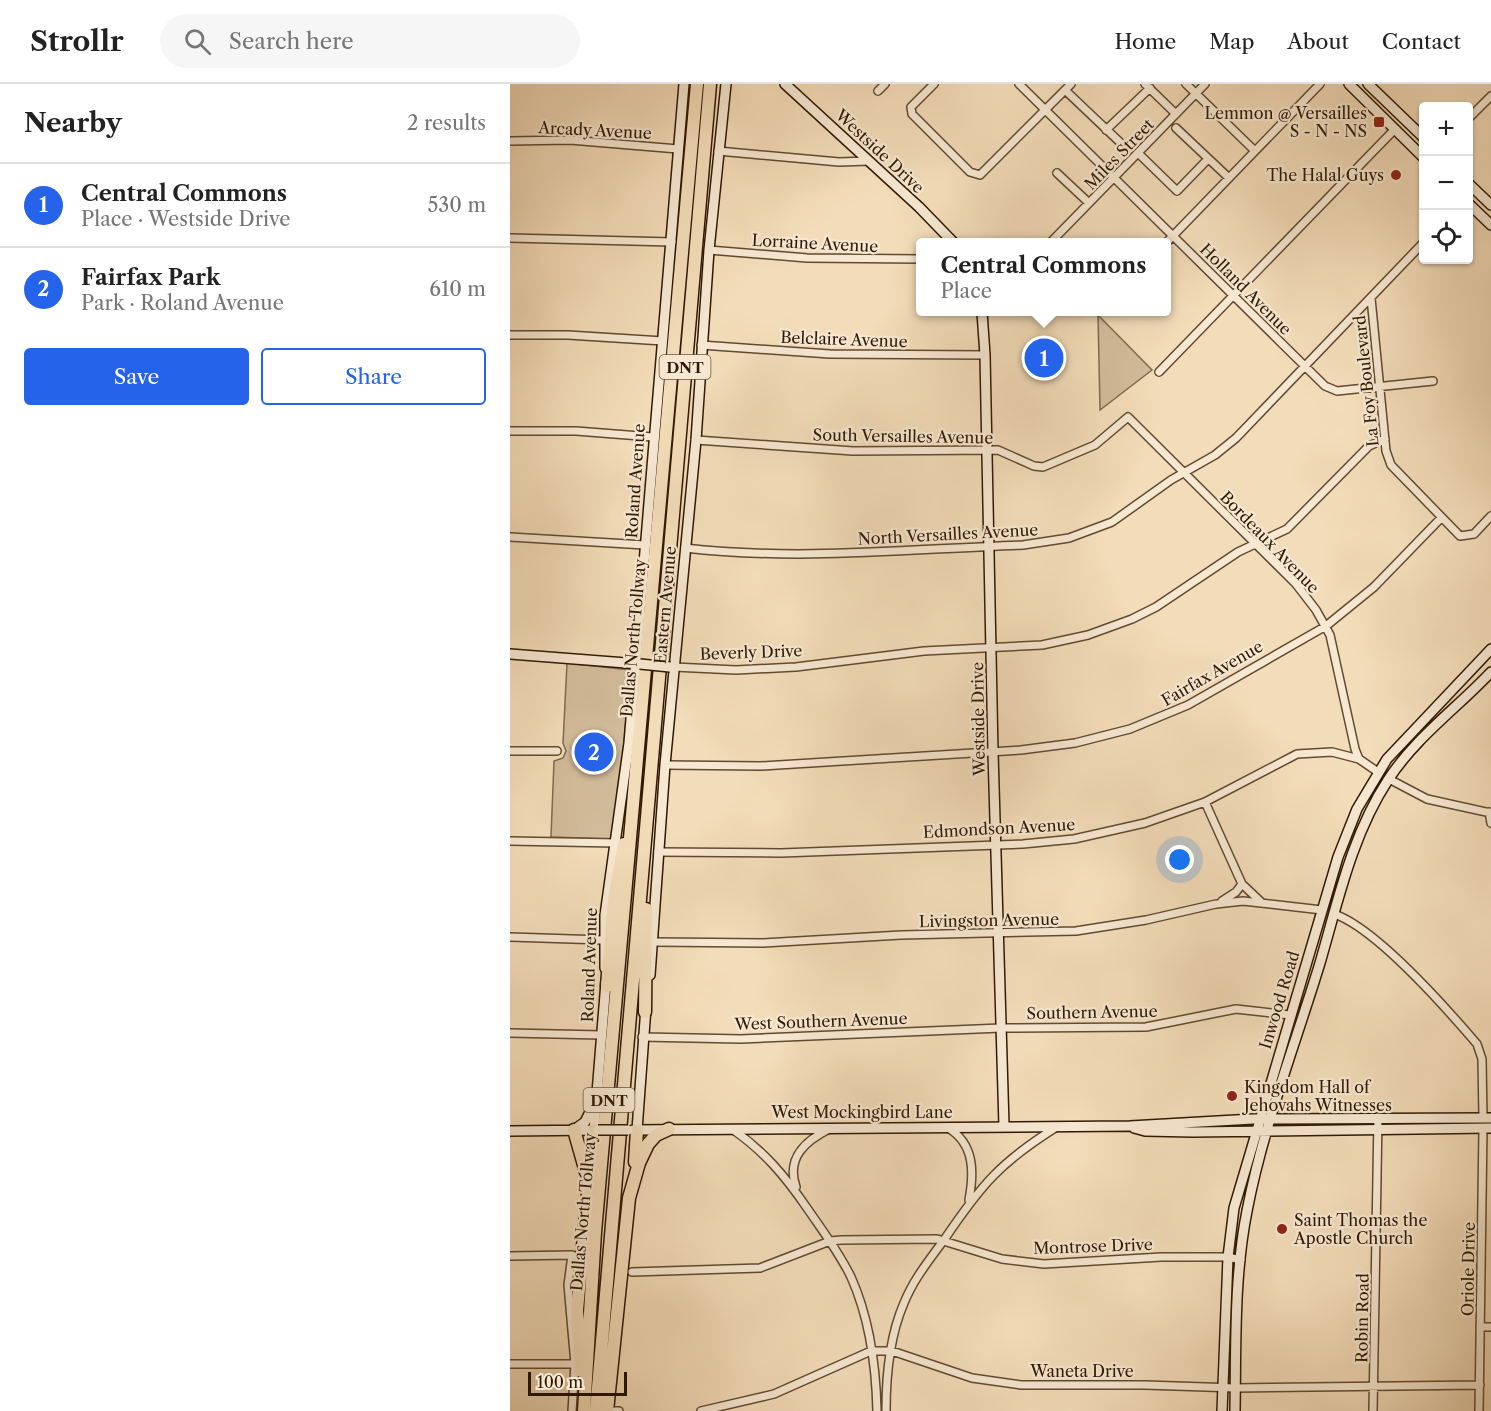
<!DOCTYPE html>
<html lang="en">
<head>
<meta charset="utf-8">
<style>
	:root { --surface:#fff; --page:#f6f6f6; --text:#222; --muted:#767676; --line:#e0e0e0; --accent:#2563eb }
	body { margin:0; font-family:"Libre Caslon Text",serif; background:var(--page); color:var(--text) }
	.controls { position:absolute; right:18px; top:18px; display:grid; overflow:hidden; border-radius:6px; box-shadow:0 2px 4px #0004 }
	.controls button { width:54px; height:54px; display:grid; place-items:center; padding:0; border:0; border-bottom:2px solid var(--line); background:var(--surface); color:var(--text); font:30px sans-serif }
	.scale { position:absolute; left:18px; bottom:15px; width:99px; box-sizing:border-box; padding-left:6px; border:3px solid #301903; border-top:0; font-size:16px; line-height:21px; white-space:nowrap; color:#301903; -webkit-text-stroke:4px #f7e8d2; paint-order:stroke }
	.you { position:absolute; left:670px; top:776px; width:21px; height:21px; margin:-15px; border:4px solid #fff; border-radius:50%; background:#1a73e8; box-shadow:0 0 0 9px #1a73e833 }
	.badge { display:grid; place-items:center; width:39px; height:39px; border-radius:50%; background:var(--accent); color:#fff; font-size:20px; font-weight:700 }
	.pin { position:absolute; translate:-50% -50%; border:3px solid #fff; box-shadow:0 2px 6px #0006 }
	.popup { position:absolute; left:406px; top:154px; width:255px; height:78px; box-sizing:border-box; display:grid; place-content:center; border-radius:6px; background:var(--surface); filter:drop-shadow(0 2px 4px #0005); font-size:20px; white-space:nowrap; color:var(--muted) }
	.popup b { font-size:22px; color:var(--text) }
	.popup::after { content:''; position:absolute; left:50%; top:100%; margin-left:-12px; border:12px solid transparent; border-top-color:var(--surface) }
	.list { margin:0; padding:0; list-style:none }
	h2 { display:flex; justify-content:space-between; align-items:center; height:78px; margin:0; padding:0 24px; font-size:26px }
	h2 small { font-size:20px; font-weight:400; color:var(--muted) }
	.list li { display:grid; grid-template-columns:39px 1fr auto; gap:18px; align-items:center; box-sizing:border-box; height:84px; padding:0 24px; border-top:2px solid var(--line) }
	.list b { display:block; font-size:22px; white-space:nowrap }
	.list p { margin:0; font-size:20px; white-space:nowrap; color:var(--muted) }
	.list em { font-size:20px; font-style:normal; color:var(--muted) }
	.actions { display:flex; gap:12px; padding:18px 24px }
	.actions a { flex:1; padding:14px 0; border:2px solid var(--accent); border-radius:6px; text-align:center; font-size:21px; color:var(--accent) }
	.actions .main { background:var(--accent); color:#fff }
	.icon { flex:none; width:33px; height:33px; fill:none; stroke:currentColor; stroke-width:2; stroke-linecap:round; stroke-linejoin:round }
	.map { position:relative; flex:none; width:981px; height:1327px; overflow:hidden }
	header { display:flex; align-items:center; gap:36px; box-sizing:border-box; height:84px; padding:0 30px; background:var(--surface); border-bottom:2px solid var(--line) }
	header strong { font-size:28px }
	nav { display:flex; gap:33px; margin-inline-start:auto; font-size:21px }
	.search { width:420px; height:54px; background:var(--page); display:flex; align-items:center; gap:15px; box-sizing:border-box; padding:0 21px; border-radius:33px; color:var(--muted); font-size:22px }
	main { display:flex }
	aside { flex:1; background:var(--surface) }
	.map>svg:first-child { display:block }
	.green { fill:#d2bb9a; stroke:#816a4e; stroke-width:1.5 }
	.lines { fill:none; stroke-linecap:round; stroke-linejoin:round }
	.street-casing { stroke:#614a30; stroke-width:10 }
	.secondary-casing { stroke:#301903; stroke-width:12 }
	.highway-casing { stroke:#301903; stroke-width:15 }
	.street { stroke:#f7e8d2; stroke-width:7 }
	.secondary { stroke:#f7e8d2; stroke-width:9 }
	.highway { stroke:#f3dcb9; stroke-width:12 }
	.secondary-bridge-casing { stroke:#301903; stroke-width:12; stroke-linecap:butt }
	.secondary-bridge { stroke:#f7e8d2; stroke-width:9 }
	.poi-dot { fill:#8f2418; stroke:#f7e8d2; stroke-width:2 }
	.labels { text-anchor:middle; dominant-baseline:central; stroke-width:4.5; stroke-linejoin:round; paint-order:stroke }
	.shield { fill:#f7e8d2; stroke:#6c5741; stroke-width:1.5 }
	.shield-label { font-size:15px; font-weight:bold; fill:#301903 }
	.poi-label { font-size:16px; fill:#301903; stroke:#f7e8d2; text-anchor:end }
	.street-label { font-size:16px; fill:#301903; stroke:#f7e8d2 }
</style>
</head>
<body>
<header>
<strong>Strollr</strong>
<div class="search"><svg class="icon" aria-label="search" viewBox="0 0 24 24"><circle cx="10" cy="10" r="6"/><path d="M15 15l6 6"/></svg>Search here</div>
<nav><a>Home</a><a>Map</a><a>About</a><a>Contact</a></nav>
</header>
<main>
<aside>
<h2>Nearby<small>2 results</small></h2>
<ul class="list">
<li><span class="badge">1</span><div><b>Central Commons</b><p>Place · Westside Drive</p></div><em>530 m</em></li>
<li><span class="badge">2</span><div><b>Fairfax Park</b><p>Park · Roland Avenue</p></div><em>610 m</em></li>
</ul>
<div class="actions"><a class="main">Save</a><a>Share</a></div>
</aside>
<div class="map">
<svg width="981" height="1327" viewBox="0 0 981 1327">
	<rect width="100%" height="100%" fill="#f3dcb9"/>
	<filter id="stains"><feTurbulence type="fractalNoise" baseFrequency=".00333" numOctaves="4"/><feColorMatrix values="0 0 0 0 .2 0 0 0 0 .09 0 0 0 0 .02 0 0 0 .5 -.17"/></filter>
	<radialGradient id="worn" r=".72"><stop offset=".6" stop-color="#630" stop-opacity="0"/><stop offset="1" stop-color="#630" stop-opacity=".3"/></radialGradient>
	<path class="green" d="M 588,231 L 642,286 L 590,326 L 590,325 Z
		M 57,579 L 120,586 L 111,694 L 103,753 L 99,755 L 41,753 L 44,677 L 53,674 L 56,667 L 53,659 Z"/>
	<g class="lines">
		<g class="street-casing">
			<path id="street" d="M 424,0 L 401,23 L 402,30 L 460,88 L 470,91 L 561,0
				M 509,0 L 815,302 L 827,307 L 923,297
				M 635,0 L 666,30
				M 676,0 L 745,67
				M 555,6 L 615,63
				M 368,7 L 375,0
				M 958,35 L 981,12
				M 666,44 L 719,94
				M 596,46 L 640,4
				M 0,57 L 60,56 L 168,65
				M 208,67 L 329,78 L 359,77
				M 628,69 L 667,107 L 698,75
				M 547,89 L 579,119
				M 0,154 L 162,158
				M 541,158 L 695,0
				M 657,158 L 810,0
				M 199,166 L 297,174 L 411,175
				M 861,214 L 876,367 L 881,381 L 950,452 L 964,450 L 981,432
				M 0,251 L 58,251 L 153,257
				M 191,261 L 320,270 L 475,271
				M 649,288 L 885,45
				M 0,347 L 66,347 L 143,353
				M 186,356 L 343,367 L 488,366 L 524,382 L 533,383 L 585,361 L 618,333 L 786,500 L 806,526 L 820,551 L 845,665 L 849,675 L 868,688
				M 0,453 L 135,461
				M 175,464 C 287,477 400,465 513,461 L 559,454 L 602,438 L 661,396 L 705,371 L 726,354 L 914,158
				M 164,583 L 226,586 L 286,583 L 414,567 L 532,561 L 578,551 L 622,535 L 646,523 L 728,468 L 777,445 L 859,362 L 875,355
				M 0,667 L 47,667
				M 155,681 L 251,682 L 511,666 L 565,659 L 620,645 L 678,621 L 816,542 L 864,503 L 931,434
				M 879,695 L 917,715 L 981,729
				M 695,718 L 732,800 L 751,818
				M 979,728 L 981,739
				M 0,757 L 106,759
				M 148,768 L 271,769 L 513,760 L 564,755 L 635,739 L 695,718 L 787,670 L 822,668 L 849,675
				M 712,817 L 726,808 L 732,800
				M 824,830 C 866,844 937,925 967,960 L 972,975 L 973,1034
				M 0,853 L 93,856
				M 144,858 L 253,859 L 391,851 L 566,847 L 636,836 L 706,820 L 733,817 L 812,826
				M 0,949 L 91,951
				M 132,953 L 231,955 L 491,944 L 636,943 L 726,925 L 780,931
				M 438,1044 C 465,1060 464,1089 459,1116
				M 222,1045 C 254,1067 275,1092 297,1124 C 312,1146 329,1168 341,1193 C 359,1233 366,1283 367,1327
				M 286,1103 C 276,1074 295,1057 319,1045
				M 0,1172 L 62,1171 L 58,1201 L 65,1280 L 62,1327
				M 122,1188 L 250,1184 L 320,1157 L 331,1156 L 427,1155 L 492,1175 L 534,1180 L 651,1173 L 718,1173 L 731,1176
				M 970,1243 L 981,1243
				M 0,1280 L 65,1280
				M 104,1327 L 109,1327
				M 191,1327 L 264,1310 L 361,1267 L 382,1267 L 462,1294 L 511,1301 L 635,1301 L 726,1304 L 970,1301
				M 376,1327 C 376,1293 380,1251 394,1219 C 404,1194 421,1174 436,1153 C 472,1100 491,1078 545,1044
				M 863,1327 L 868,1033
				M 969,1327 L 973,1044"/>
		</g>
		<g class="secondary-casing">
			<path id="secondary" d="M 275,0 L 409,123 L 443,158
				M 839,0 L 914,74
				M 858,0 L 914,54
				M 958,99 L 981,121
				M 958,119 L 981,141
				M 472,228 L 475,271 L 483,668 L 494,1042
				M 0,570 L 129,580
				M 95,884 L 95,831 L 119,659 L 174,0
				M 140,891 L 155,681 L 186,356 L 199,166 L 216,0
				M 624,1044 L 635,1047 L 683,1048 L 981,1044
				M 64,1046 L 75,1038 L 84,1020
				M 84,1046 L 96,898
				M 123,1046 L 620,1042 L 743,1035 L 981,1034
				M 127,1046 L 136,923
				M 0,1047 L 88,1046
				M 712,1327 L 718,1173 L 724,1124 L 828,773 L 847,725 L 877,675 L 981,565
				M 725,1327 C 726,1262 724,1192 737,1127 C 753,1043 785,961 810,879 C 828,817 842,751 878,696 C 905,654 947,624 981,588"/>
		</g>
		<g class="highway-casing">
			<path id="highway" d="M 97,902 L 104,816 L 114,760
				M 135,928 L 136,825
				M 64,1046 L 76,1088
				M 125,1078 L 127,1046
				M 71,1287 L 67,1226 L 84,1046
				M 74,1327 L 85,1148 L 187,0
				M 86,1327 L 200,0
				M 97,1327 L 119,1114 L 129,1079 L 138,1060 L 146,1051 L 159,1045"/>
		</g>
		<use href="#street" class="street"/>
		<use href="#secondary" class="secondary"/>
		<use href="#highway" class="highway"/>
		<g class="secondary-bridge-casing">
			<path id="secondary-bridge" d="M 130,580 L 160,583
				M 88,1046 L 118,1046"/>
		</g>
		<use href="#secondary-bridge" class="secondary-bridge"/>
	</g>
	<g class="poi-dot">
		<rect x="863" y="32" width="12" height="12" rx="3"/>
		<circle cx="886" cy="91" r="6"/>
		<circle cx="722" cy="1012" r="6"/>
		<circle cx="772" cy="1145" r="6"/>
	</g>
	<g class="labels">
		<g class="shield">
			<rect x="149.5" y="271" width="51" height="24" rx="4.5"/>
			<rect x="73.5" y="1004" width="51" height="24" rx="4.5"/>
		</g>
		<g class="shield-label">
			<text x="175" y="283">DNT</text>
			<text x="99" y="1016">DNT</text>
		</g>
		<g class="poi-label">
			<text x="857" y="29">Lemmon @ Versailles<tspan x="857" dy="18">S - N - NS</tspan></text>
			<text x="874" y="91">The Halal Guys</text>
			<text x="734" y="1003" text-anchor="start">Kingdom Hall of<tspan x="734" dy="18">Jehovahs Witnesses</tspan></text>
			<text x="784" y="1136" text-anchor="start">Saint Thomas the<tspan x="784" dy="18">Apostle Church</tspan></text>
		</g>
		<g class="street-label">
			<text transform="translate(85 46) rotate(3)">Arcady Avenue</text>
			<text transform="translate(370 67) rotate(43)">Westside Drive</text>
			<text transform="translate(609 70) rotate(-46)">Miles Street</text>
			<text transform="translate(305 159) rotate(3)">Lorraine Avenue</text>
			<text transform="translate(736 205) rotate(45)">Holland Avenue</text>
			<text transform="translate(334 255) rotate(2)">Belclaire Avenue</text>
			<text transform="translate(856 297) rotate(-96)">La Foy Boulevard</text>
			<text transform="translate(393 352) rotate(1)">South Versailles Avenue</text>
			<text transform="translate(125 397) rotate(-86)">Roland Avenue</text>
			<text transform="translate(438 450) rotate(-3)">North Versailles Avenue</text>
			<text transform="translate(760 458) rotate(46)">Bordeaux Avenue</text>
			<text transform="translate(155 521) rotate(-85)">Eastern Avenue</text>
			<text transform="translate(123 554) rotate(-85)">Dallas North Tollway</text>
			<text transform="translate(241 568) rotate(-2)">Beverly Drive</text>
			<text transform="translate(702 589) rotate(-30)">Fairfax Avenue</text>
			<text transform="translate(468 635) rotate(-91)">Westside Drive</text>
			<text transform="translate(489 744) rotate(-3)">Edmondson Avenue</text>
			<text transform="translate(479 836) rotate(-1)">Livingston Avenue</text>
			<text transform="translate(79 881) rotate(-88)">Roland Avenue</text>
			<text transform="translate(769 916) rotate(-73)">Inwood Road</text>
			<text transform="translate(582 928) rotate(-1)">Southern Avenue</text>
			<text transform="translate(311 937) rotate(-2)">West Southern Avenue</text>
			<text x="352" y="1028">West Mockingbird Lane</text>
			<text transform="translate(73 1128) rotate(-85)">Dallas North Tollway</text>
			<text transform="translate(583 1162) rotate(-2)">Montrose Drive</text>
			<text transform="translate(958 1185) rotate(-89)">Oriole Drive</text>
			<text transform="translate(852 1234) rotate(-89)">Robin Road</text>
			<text x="572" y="1287">Waneta Drive</text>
		</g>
	</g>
	<rect width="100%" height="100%" filter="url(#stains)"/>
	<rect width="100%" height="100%" fill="url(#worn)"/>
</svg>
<div class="controls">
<button>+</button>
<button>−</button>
<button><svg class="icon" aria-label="locate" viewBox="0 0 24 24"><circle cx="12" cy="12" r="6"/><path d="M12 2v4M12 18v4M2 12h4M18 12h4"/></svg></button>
</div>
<div class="scale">100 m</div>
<div class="you"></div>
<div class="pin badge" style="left:534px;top:274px">1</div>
<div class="popup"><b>Central Commons</b>Place</div>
<div class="pin badge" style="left:84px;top:668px">2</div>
</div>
</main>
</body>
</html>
